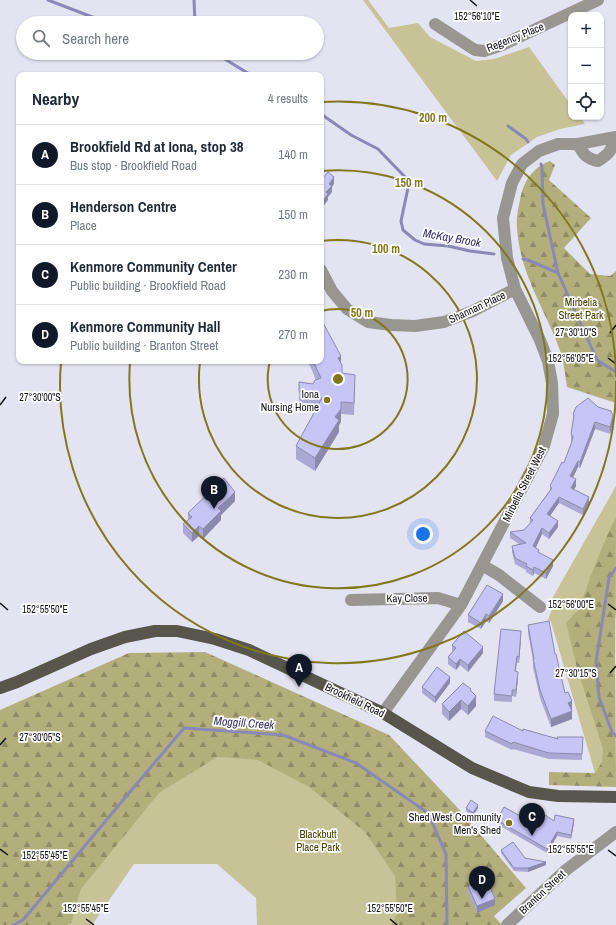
<!DOCTYPE html>
<html lang="en">
<head>
<meta charset="utf-8">
<style>
	:root { --surface:#fff; --page:#f2f2f3; --text:#1f2937; --muted:#747a83; --line:#e0e1e3; --accent:#111827 }
	body { margin:0; font-family:"Archivo Narrow",sans-serif; background:var(--page); color:var(--text) }
	.controls { position:absolute; right:12px; top:12px; display:grid; overflow:hidden; border-radius:8px; box-shadow:0 1px 3px #0004 }
	.controls button { width:36px; height:36px; display:grid; place-items:center; padding:0; border:0; border-bottom:1px solid var(--line); background:var(--surface); color:var(--text); font:20px sans-serif }
	.you { position:absolute; left:423px; top:534px; width:14px; height:14px; margin:-10px; border:3px solid #fff; border-radius:50%; background:#1a73e8; box-shadow:0 0 0 6px #1a73e833 }
	.badge { display:grid; place-items:center; width:26px; height:26px; border-radius:50%; background:var(--accent); color:#fff; font-size:13px; font-weight:700 }
	.pin { position:absolute; translate:-50% -33px; filter:drop-shadow(0 1px 2px #0008) }
	.pin::after { content:''; position:absolute; top:21px; width:14px; height:12px; background:inherit; clip-path:polygon(0 0,100% 0,50% 100%) }
	.list { margin:0; padding:0; list-style:none }
	h2 { display:flex; justify-content:space-between; align-items:center; height:52px; margin:0; padding:0 16px; font-size:17px }
	h2 small { font-size:13px; font-weight:400; color:var(--muted) }
	.list li { display:grid; grid-template-columns:26px 1fr auto; gap:12px; align-items:center; box-sizing:border-box; height:60px; padding:0 16px; border-top:1px solid var(--line) }
	.list b { display:block; font-size:15px; white-space:nowrap }
	.list p { margin:0; font-size:13px; white-space:nowrap; color:var(--muted) }
	.list em { font-size:13px; font-style:normal; color:var(--muted) }
	.icon { flex:none; width:22px; height:22px; fill:none; stroke:currentColor; stroke-width:2; stroke-linecap:round; stroke-linejoin:round }
	.map { position:relative; flex:none; width:616px; height:925px; overflow:hidden }
	.search { position:absolute; background:var(--surface); box-shadow:0 1px 3px #0004; left:16px; top:16px; width:308px; height:44px; display:flex; align-items:center; gap:10px; box-sizing:border-box; padding:0 14px; border-radius:22px; color:var(--muted); font-size:15px }
	.panel { position:absolute; background:var(--surface); box-shadow:0 1px 3px #0004; left:16px; top:72px; width:308px; height:292px; border-radius:8px }
	.map>svg:first-child { display:block }
	.green { fill:#c7c397 }
	.forest { fill:url(#forest-firs) }
	.lines { fill:none; stroke-linecap:round; stroke-linejoin:round }
	.stream { stroke:#8b88b6; stroke-width:3 }
	.minor { stroke:#979690; stroke-width:12 }
	.major { stroke:#57564c; stroke-width:12 }
	.wall { fill:#aba9d4 }
	.shaded-wall { fill:#8b8aac }
	.building { fill:#c7c5f6; stroke:#8b8aac }
	.ticks { fill:none; stroke:#121217; stroke-width:1.5 }
	.ring { fill:none; stroke:#80781c; stroke-width:2 }
	.poi-dot { fill:#80781c; stroke:#fff; stroke-width:1.5 }
	.labels { text-anchor:middle; dominant-baseline:central; stroke-width:3.5; stroke-linejoin:round; paint-order:stroke }
	.street-label { font-size:11px; fill:#121217; stroke:#fff }
	.park-label { font-size:11px; fill:#464000; stroke:#fff }
	.poi-label { font-size:11px; fill:#121217; stroke:#fff; text-anchor:end }
	.water-label { font-size:12px; font-style:italic; fill:#382f6a; stroke:#fff }
	.ticks-label { font-size:10px; text-anchor:middle; fill:#121217; stroke:#fff; stroke-width:3.5; stroke-linejoin:round; paint-order:stroke }
	.centre { fill:#80781c; stroke:#fff; stroke-width:2 }
	.ring-label { font-size:12px; text-anchor:middle; font-weight:bold; fill:#80781c; stroke:#fff; stroke-width:3.5; stroke-linejoin:round; paint-order:stroke }
</style>
</head>
<body>
<div class="map">
<svg width="616" height="925" viewBox="0 0 616 925">
	<defs>
		<pattern id="forest-firs" width="22" height="20" patternUnits="userSpaceOnUse"><rect width="22" height="20" fill="#b3af7d"/><path d="M5 1l3.5 6h-7zM16 11l3.5 6h-7z" fill="#908d65"/></pattern>
	</defs>
	<rect width="100%" height="100%" fill="#e4e3f2"/>
	<path class="green" d="M 363,0 L 368,0 L 389,28 L 418,23 L 430,37 L 476,61 L 494,59 L 529,47 L 571,105 L 571,117 L 580,117 L 585,124 L 560,129 L 537,137 L 511,155 L 497,181 Z
		M 616,486 L 616,615 L 606,650 L 616,770 L 595,773 L 551,622 L 548,620 L 553,606 L 549,604 Z
		M 184,728 L 283,735 L 447,925 L 257,925 L 256,898 L 217,864 L 134,864 L 92,925 L 13,925 Z"/>
	<path class="forest" d="M 550,161 L 555,165 L 549,180 L 591,218 L 564,248 L 590,274 L 610,276 L 616,271 L 616,403 L 567,387 C 565,373 563,357 558,345 C 543,306 519,271 517,227 C 516,219 518,209 520,200 C 523,182 533,167 550,161 Z
		M 616,518 L 615,659 L 616,787 L 549,785 L 549,772 L 595,773 L 602,762 L 603,749 L 577,668 L 566,623 L 579,609 L 591,575 L 611,526 Z
		M 205,652 L 389,735 L 456,806 L 526,888 L 494,916 L 502,925 L 391,925 L 397,915 L 395,876 L 365,832 L 309,787 L 258,760 L 217,757 L 159,793 L 81,889 L 71,923 L 67,925 L 0,925 L 0,710 L 129,653 Z"/>
	<g class="lines">
		<path class="stream" d="M 48,0 L 108,23
			M 194,0 L 195,23
			M 209,53 L 223,58 L 251,75
			M 321,114 L 351,135 L 378,149 L 406,178 L 408,188 L 401,221 L 403,230 L 415,240 L 424,244 L 448,246 L 470,251 L 494,254
			M 508,126 L 526,139 L 528,142
			M 541,164 L 542,167 L 543,204 L 558,273 L 597,360 L 616,372
			M 523,259 L 528,260 L 558,273
			M 616,568 L 609,578 L 596,662 L 599,697 L 612,732 L 616,736
			M 13,925 L 23,920 L 129,793 L 184,728 L 283,735 L 356,763 L 428,813 L 446,854 L 447,925"/>
		<path class="minor" d="M 435,24 L 475,50 L 484,51 L 502,45 L 598,0
			M 578,144 C 583,154 587,159 598,161 C 609,154 612,151 614,138
			M 321,270 L 332,291 L 347,309 L 368,322 L 391,325 L 415,326 L 444,322 L 473,311 L 515,289
			M 482,565 L 499,575 L 540,607
			M 351,600 L 438,598 L 461,605
			M 383,713 L 461,605 L 544,446 L 553,414 L 552,383 L 548,361 L 540,340 L 515,289 L 507,258 L 503,218 L 512,183 L 522,164 L 539,151 L 558,144 L 578,144 L 616,137
			M 507,925 L 566,870 L 616,832"/>
		<path class="major" d="M 0,688 L 17,682 L 91,649 L 125,637 L 155,631 L 177,631 L 215,639 L 249,650 L 383,713 L 472,768 L 529,792 L 558,796 L 616,797"/>
	</g>
	<path class="wall" d="M 308,361 L 321,361 L 341,363 L 342,373 L 355,387 L 354,415 L 341,414 L 341,422 L 339,425 L 339,432 L 315,471 L 296,459 L 296,446 L 316,410 L 310,409 L 308,405 L 299,404 L 299,382 L 313,384 L 316,380 Z
		M 573,414 L 613,423 L 610,434 L 595,429 L 580,468 L 578,467 L 573,478 L 576,486 L 574,490 L 589,504 L 583,515 L 559,503 L 550,516 L 558,527 L 549,539 L 542,534 L 536,548 L 539,553 L 553,566 L 546,579 L 534,573 L 533,576 L 526,572 L 526,570 L 515,564 L 512,552 L 512,546 L 519,544 L 510,538 L 510,532 L 524,530 L 530,524 L 530,518 L 550,490 L 550,486 L 564,463 L 572,442 L 571,440 L 571,434 L 573,421 Z
		M 235,501 L 221,515 L 221,520 L 203,539 L 199,536 L 192,542 L 183,533 L 183,524 L 188,520 L 188,513 Z
		M 503,601 L 489,623 L 486,621 L 481,629 L 468,622 L 468,615 Z
		M 528,625 L 555,654 L 565,693 L 572,709 L 571,710 L 572,719 L 551,727 L 540,698 L 533,667 L 533,660 L 528,633 Z
		M 521,637 L 519,663 L 517,663 L 516,671 L 518,678 L 516,697 L 512,696 L 512,702 L 494,701 L 494,694 Z
		M 452,645 L 483,653 L 468,672 L 460,665 L 456,670 L 448,664 L 448,657 L 452,652 Z
		M 450,683 L 435,703 L 422,693 L 422,687 Z
		M 471,691 L 476,706 L 468,715 L 461,709 L 449,721 L 442,714 L 442,704 Z
		M 485,731 L 523,731 L 557,738 L 557,737 L 583,737 L 582,760 L 549,759 L 513,749 L 512,750 L 485,737 Z
		M 466,808 L 478,808 L 473,816 L 466,811 Z
		M 497,820 L 531,822 L 554,821 L 574,823 L 571,839 L 557,836 L 547,853 L 497,824 Z
		M 501,850 L 546,865 L 528,872 L 514,871 L 501,853 Z
		M 468,886 L 495,905 L 477,913 L 468,892 Z"/>
	<path class="shaded-wall" d="M 334,177 L 334,184 L 332,187 L 332,192 L 328,197 L 328,200 L 321,209 L 321,203 L 326,192 L 329,184 Z
		M 341,356 L 341,368 L 338,358 Z
		M 341,409 L 341,422 L 339,425 L 339,432 L 315,471 L 315,458 L 335,417 Z
		M 613,416 L 613,423 L 610,434 L 610,427 Z
		M 595,422 L 595,429 L 580,468 L 580,462 Z
		M 578,461 L 578,467 L 570,483 L 570,476 Z
		M 576,479 L 576,486 L 571,495 L 571,488 Z
		M 235,492 L 235,501 L 221,515 L 221,520 L 203,539 L 203,529 L 218,508 Z
		M 559,497 L 559,503 L 547,520 L 547,514 Z
		M 589,497 L 589,504 L 583,515 L 583,509 Z
		M 558,521 L 558,527 L 549,539 L 549,533 Z
		M 199,526 L 199,536 L 192,542 L 192,533 Z
		M 542,528 L 542,534 L 533,553 L 533,546 Z
		M 553,560 L 553,566 L 546,579 L 546,573 Z
		M 534,567 L 534,573 L 533,576 L 533,570 Z
		M 503,594 L 503,601 L 489,623 L 489,616 Z
		M 486,614 L 486,621 L 481,629 L 481,623 Z
		M 521,631 L 521,637 L 519,663 L 519,657 Z
		M 483,647 L 483,653 L 468,672 L 468,665 Z
		M 460,659 L 460,665 L 456,670 L 456,664 Z
		M 518,672 L 518,678 L 516,697 L 516,690 Z
		M 450,677 L 450,683 L 435,703 L 435,697 Z
		M 476,696 L 476,706 L 468,715 L 468,706 Z
		M 461,700 L 461,709 L 449,721 L 449,712 Z
		M 572,701 L 572,709 L 568,711 L 568,703 Z
		M 572,711 L 572,719 L 551,727 L 551,719 Z
		M 478,805 L 478,808 L 473,816 L 473,813 Z
		M 574,819 L 574,823 L 571,839 L 571,835 Z
		M 557,832 L 557,836 L 547,853 L 547,849 Z
		M 546,862 L 546,865 L 528,872 L 528,868 Z
		M 495,899 L 495,905 L 477,913 L 477,906 Z"/>
	<path class="building" d="M 328,172 L 334,177 L 329,184 L 332,186 L 326,192 L 328,194 L 321,203 L 321,177 L 323,178 Z
		M 321,319 L 341,356 L 338,358 L 342,365 L 342,373 L 355,375 L 354,403 L 341,402 L 341,409 L 335,417 L 339,420 L 315,458 L 296,446 L 322,398 L 310,396 L 308,392 L 299,391 L 299,382 L 313,384 L 315,380 L 321,378 L 313,361 L 321,361 Z
		M 588,398 L 598,407 L 611,411 L 613,416 L 610,427 L 595,422 L 580,462 L 578,461 L 570,476 L 576,479 L 571,488 L 589,497 L 583,509 L 559,497 L 547,514 L 558,521 L 549,533 L 542,528 L 533,546 L 539,550 L 538,552 L 553,560 L 546,573 L 534,567 L 533,570 L 526,566 L 527,564 L 515,558 L 512,546 L 526,543 L 510,532 L 524,530 L 533,520 L 530,518 L 552,488 L 550,486 L 562,462 L 564,463 L 572,441 L 573,436 L 571,434 L 574,415 L 573,414 L 576,407 Z
		M 224,478 L 235,492 L 218,508 L 221,511 L 203,529 L 199,526 L 192,533 L 183,524 L 192,517 L 188,513 Z
		M 487,585 L 503,594 L 489,616 L 486,614 L 481,623 L 468,615 Z
		M 549,621 L 555,654 L 556,654 L 565,693 L 568,692 L 572,701 L 568,703 L 572,711 L 551,719 L 540,690 L 533,659 L 534,659 L 528,625 Z
		M 501,629 L 521,631 L 519,657 L 517,656 L 515,671 L 518,672 L 516,690 L 512,690 L 512,696 L 494,694 Z
		M 464,631 L 483,647 L 468,665 L 460,659 L 456,664 L 448,657 L 456,648 L 452,645 Z
		M 437,667 L 450,677 L 435,697 L 422,687 Z
		M 463,683 L 471,689 L 470,690 L 476,696 L 468,706 L 461,700 L 449,712 L 442,704 Z
		M 493,716 L 523,731 L 523,729 L 558,739 L 557,737 L 583,737 L 582,754 L 549,753 L 513,742 L 512,744 L 485,731 Z
		M 471,800 L 478,805 L 473,813 L 466,808 Z
		M 504,807 L 531,822 L 539,811 L 554,821 L 555,815 L 574,819 L 571,835 L 557,832 L 547,849 L 497,820 Z
		M 513,842 L 525,858 L 546,862 L 528,868 L 514,868 L 501,850 Z
		M 486,878 L 495,899 L 477,906 L 468,886 Z"/>
	<path class="ticks" d="M 470,0 L 477,6M 610,333 L 616,325M 608,358 L 616,364M 0,405 L 6,397M 0,603 L 8,610M 608,604 L 616,610M 610,673 L 616,666M 0,745 L 6,738M 0,849 L 8,855M 608,850 L 616,856M 86,919 L 94,925M 390,919 L 397,925"/>
	<g class="ring">
		<path d="M321 311A70 70 0 1 1 270 361"/>
		<path d="M321 241A139 139 0 1 1 200 362"/>
		<path d="M322 171A209 209 0 1 1 130 363"/>
		<path d="M616 381A278 278 0 1 1 61 362M321 102A278 278 0 0 1 616 377"/>
	</g>
	<g class="poi-dot">
		<circle cx="327" cy="400" r="4"/>
		<circle cx="509" cy="823" r="4"/>
	</g>
	<g class="labels">
		<g class="street-label">
			<text transform="translate(515 37) rotate(-22)">Regency Place</text>
			<text transform="translate(477 307) rotate(-25)">Shannan Place</text>
			<text transform="translate(524 484) rotate(-63)">Mirbelia Street West</text>
			<text transform="translate(407 598) rotate(-1)">Kay Close</text>
			<text transform="translate(355 700) rotate(26)">Brookfield Road</text>
			<text transform="translate(542 892) rotate(-43)">Branton Street</text>
		</g>
		<g class="park-label">
			<text x="581" y="302">Mirbelia<tspan x="581" dy="13">Street Park</tspan></text>
			<text x="318" y="834">Blackbutt<tspan x="318" dy="13">Place Park</tspan></text>
		</g>
		<g class="poi-label">
			<text x="319" y="394">Iona<tspan x="319" dy="13">Nursing Home</tspan></text>
			<text x="501" y="817">Shed West Community<tspan x="501" dy="13">Men's Shed</tspan></text>
		</g>
		<g class="water-label">
			<text transform="translate(452 238) rotate(10)">McKay Brook</text>
			<text transform="translate(244 723) rotate(4)">Moggill Creek</text>
		</g>
	</g>
	<g class="ticks-label">
		<text x="477" y="20">152°56'10"E</text>
		<text x="576" y="336">27°30'10"S</text>
		<text x="571" y="362">152°56'05"E</text>
		<text x="40" y="401">27°30'00"S</text>
		<text x="571" y="608">152°56'00"E</text>
		<text x="45" y="613">152°55'50"E</text>
		<text x="576" y="677">27°30'15"S</text>
		<text x="40" y="741">27°30'05"S</text>
		<text x="571" y="853">152°55'55"E</text>
		<text x="45" y="859">152°55'45"E</text>
		<text x="86" y="912">152°55'45"E</text>
		<text x="390" y="912">152°55'50"E</text>
	</g>
	<circle cx="338" cy="379" r="6" class="centre"/>
	<g class="ring-label">
		<text x="433" y="122">200 m</text>
		<text x="409" y="187">150 m</text>
		<text x="386" y="253">100 m</text>
		<text x="362" y="317">50 m</text>
	</g>
</svg>
<div class="controls">
<button>+</button>
<button>−</button>
<button><svg class="icon" aria-label="locate" viewBox="0 0 24 24"><circle cx="12" cy="12" r="6"/><path d="M12 2v4M12 18v4M2 12h4M18 12h4"/></svg></button>
</div>
<div class="you"></div>
<div class="pin badge" style="left:299px;top:687px">A</div>
<div class="pin badge" style="left:214px;top:509px">B</div>
<div class="pin badge" style="left:532px;top:836px">C</div>
<div class="pin badge" style="left:482px;top:899px">D</div>
<div class="search"><svg class="icon" aria-label="search" viewBox="0 0 24 24"><circle cx="10" cy="10" r="6"/><path d="M15 15l6 6"/></svg>Search here</div>
<section class="panel">
<h2>Nearby<small>4 results</small></h2>
<ul class="list">
<li><span class="badge">A</span><div><b>Brookfield Rd at Iona, stop 38</b><p>Bus stop · Brookfield Road</p></div><em>140 m</em></li>
<li><span class="badge">B</span><div><b>Henderson Centre</b><p>Place</p></div><em>150 m</em></li>
<li><span class="badge">C</span><div><b>Kenmore Community Center</b><p>Public building · Brookfield Road</p></div><em>230 m</em></li>
<li><span class="badge">D</span><div><b>Kenmore Community Hall</b><p>Public building · Branton Street</p></div><em>270 m</em></li>
</ul>
</section>
</div>
</body>
</html>
